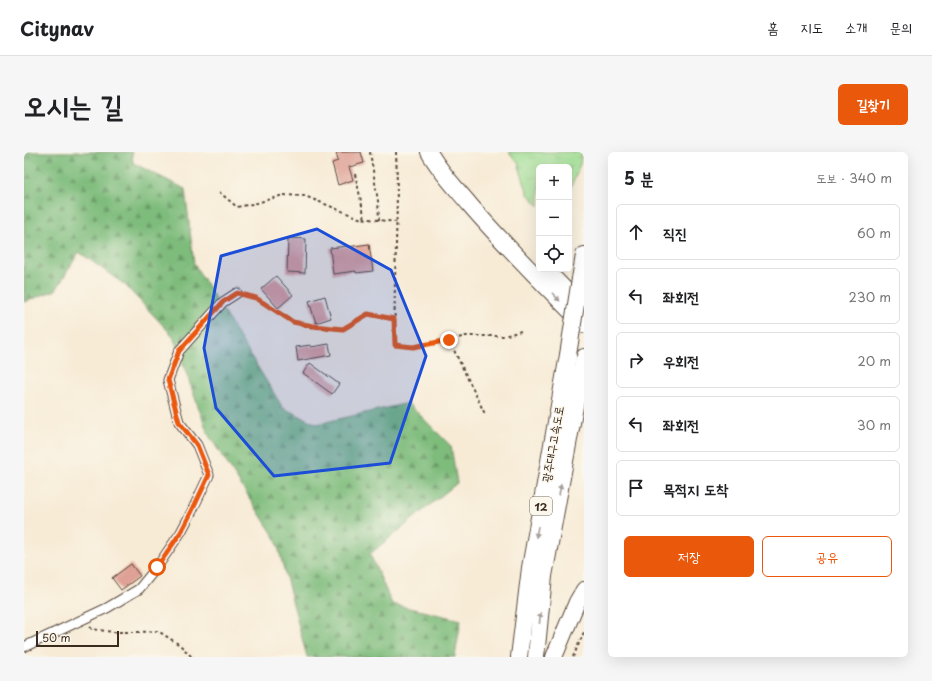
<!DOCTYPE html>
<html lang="ko">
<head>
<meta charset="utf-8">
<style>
	:root { --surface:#fff; --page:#f6f6f6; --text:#202124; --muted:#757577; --line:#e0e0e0; --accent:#ea580c }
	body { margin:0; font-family:"Playpen Sans","Poor Story",sans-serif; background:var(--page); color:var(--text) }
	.controls { position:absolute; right:12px; top:12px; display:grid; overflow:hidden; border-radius:6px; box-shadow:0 4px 16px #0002 }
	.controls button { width:36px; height:36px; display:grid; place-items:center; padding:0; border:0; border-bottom:1px solid var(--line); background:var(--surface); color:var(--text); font:20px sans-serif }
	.scale { position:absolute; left:12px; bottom:10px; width:83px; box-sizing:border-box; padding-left:4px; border:2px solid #3b2a1e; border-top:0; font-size:11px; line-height:14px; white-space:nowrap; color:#3b2a1e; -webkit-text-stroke:3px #fbf7ec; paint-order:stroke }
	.stop { position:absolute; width:12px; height:12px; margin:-9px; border:3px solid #ea580c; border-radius:50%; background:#fff }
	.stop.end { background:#ea580c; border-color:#fff; box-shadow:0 1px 4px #0008 }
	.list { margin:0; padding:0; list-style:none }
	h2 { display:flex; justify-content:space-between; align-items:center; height:52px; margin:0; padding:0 16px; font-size:17px }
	h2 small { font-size:13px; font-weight:400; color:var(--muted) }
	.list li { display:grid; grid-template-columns:26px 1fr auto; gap:12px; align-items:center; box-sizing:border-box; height:56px; margin:0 8px 8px; padding:0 8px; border:1px solid var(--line); border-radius:6px }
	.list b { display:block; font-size:15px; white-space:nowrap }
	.list em { font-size:13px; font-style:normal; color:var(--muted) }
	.actions { display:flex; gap:8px; padding:12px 16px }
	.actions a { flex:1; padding:9px 0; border:1px solid var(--accent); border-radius:6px; text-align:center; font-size:14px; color:var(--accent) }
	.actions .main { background:var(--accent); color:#fff }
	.icon { flex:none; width:22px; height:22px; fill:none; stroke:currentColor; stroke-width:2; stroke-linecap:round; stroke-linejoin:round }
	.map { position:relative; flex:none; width:560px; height:505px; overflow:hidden; border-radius:6px }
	header { display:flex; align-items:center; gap:24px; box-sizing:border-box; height:56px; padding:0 20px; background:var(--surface); border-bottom:1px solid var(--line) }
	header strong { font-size:19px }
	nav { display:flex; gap:22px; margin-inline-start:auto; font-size:14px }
	.intro { display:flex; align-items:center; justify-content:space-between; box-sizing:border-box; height:96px; padding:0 24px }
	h1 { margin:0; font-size:28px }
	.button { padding:10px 18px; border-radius:6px; background:var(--accent); color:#fff; font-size:14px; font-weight:700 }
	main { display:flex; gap:24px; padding:0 24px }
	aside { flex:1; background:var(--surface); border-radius:6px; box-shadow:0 4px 16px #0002 }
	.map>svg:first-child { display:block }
	.grass { fill:url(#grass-tufts); stroke:#6c8358 }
	.forest { fill:url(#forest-firs); stroke:#5c734d }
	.building { fill:#dfa195 }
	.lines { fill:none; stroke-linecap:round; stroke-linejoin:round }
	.minor-casing { stroke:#57473a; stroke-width:11 }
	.motorway-casing { stroke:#57473a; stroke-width:18 }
	.path { stroke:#57473a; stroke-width:2; stroke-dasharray:3 3; stroke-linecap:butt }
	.minor { stroke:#fff; stroke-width:9 }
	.motorway { stroke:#fff; stroke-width:16 }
	.motorway-bridge-casing { stroke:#57473a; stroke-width:18; stroke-linecap:butt }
	.motorway-bridge { stroke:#fff; stroke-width:16 }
	.oneway { fill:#a79f9a }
	.route { stroke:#ea580c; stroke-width:5 }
	.marked { fill:#1d4ed8; fill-opacity:0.2; stroke:#1d4ed8; stroke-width:3; stroke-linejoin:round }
	.labels { text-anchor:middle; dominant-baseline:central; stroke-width:3; stroke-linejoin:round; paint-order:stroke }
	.shield { fill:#fbf7ec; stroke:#75685c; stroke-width:1 }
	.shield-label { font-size:11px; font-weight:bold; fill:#3b2a1e }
	.street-label { font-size:12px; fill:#3b2a1e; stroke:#fbf7ec }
</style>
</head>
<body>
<header>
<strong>Citynav</strong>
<nav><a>홈</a><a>지도</a><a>소개</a><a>문의</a></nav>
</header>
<div class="intro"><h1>오시는 길</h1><a class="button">길찾기</a></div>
<main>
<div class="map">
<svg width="560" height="505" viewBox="0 0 560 505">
	<defs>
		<pattern id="grass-tufts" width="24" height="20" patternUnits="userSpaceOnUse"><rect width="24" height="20" fill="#9ddc92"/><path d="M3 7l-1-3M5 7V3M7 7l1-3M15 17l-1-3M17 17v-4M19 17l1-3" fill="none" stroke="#88bd7d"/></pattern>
		<pattern id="forest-firs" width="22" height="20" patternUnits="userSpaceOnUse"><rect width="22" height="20" fill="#7ebc7c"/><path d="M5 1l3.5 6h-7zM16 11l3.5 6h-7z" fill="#689965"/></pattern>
	</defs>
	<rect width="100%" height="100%" fill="#fbf7ec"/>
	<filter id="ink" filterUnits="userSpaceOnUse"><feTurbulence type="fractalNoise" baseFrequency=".025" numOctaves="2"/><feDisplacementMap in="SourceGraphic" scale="8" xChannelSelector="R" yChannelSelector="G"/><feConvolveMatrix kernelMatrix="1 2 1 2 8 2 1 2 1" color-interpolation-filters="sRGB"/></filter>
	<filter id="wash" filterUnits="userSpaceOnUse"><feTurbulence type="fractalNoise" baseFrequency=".012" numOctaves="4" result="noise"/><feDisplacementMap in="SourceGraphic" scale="16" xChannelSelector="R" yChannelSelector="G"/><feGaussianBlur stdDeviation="0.9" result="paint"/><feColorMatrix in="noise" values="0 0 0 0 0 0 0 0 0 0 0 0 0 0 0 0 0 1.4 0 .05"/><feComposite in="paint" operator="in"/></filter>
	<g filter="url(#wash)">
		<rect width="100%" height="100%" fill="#f7ebd6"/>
		<path class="grass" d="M 485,0 L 558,0 L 556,12 L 545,40 L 545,15 L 515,15 L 515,54 L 504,42 L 494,11 Z"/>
		<path class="forest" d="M 0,0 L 108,0 L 109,11 L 161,37 L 170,112 L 259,256 L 293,272 L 384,251 L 427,294 L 433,331 L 346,402 L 368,452 L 437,468 L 431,505 L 283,505 L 252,387 L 184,282 L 149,184 L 101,133 L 55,100 L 32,138 L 0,150 Z"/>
		<g id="blocks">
			<path class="building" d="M 312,0 L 337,0 L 340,11 L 325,15 L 329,28 L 314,33 L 308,11 L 314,9 Z
				M 264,86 L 282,87 L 281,121 L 263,120 Z
				M 345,92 L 349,119 L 332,121 L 332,119 L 309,122 L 306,96 L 323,94 L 323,95 Z
				M 252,124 L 269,143 L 254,156 L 237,137 Z
				M 301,144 L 307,166 L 292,171 L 285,149 Z
				M 305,192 L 307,203 L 274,209 L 272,195 L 287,193 L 287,195 Z
				M 286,211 L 315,232 L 308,242 L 279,221 Z
				M 107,412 L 116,424 L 97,438 L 88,426 Z"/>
		</g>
	</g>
	<g filter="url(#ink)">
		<use href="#blocks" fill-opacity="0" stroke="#57473a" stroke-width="1"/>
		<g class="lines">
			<g class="minor-casing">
				<path id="minor" d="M 0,495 L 83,456 L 115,437 L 133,415 L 157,380 L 168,359 L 185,323 L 173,293 L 155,270 L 144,228 L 155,199 L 199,150 L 213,141"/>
			</g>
			<g class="motorway-casing">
				<path id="motorway" d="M 405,0 C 416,20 432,36 446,53 C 482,95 522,134 560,173
					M 526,122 L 560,157
					M 556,127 L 560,103
					M 495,505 L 506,416 L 544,203
					M 512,505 L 520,424 L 560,205
					M 530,505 L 553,450 L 560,438"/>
			</g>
			<path class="path" d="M 346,0 L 354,49 L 355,68
				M 372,0 C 375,64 369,129 371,193 L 389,195 L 425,188 L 442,184 L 480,184 L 497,179
				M 331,22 L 341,67
				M 195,40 L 213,55 L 233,51 L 259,43 L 281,44 L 335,66 L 373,70
				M 222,143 L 232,146 L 269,170 L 289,175 L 319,177 L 344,162 L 370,167
				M 425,188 L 461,262
				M 66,475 L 68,477 L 89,480 L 115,480 L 134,479 L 156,493 L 168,505
				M 549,505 L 560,480"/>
			<use href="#minor" class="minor"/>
			<use href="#motorway" class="motorway"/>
			<g class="motorway-bridge-casing">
				<path id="motorway-bridge" d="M 544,203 L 556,127"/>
			</g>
			<use href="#motorway-bridge" class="motorway-bridge"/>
		</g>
		<defs><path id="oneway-solid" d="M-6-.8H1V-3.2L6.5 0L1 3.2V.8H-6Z"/></defs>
		<g class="oneway">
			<use href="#oneway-solid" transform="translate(532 145) rotate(46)"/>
			<use href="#oneway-solid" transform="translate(536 338) rotate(-80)"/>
			<use href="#oneway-solid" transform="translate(513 380) rotate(100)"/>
			<use href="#oneway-solid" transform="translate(516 466) rotate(-84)"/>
		</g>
	</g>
	<g class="lines" filter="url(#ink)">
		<path class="route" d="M 133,415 L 157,380 L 168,359 L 185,323 L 173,293 L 155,270 L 144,228 L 155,199 L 199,150 L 213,141 L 232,146 L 269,170 L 289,174 L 319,177 L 344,162 L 370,167 L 371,193 L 389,195 L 425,188"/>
	</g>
	<path class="marked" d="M 293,77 L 367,118 L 402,204 L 366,311 L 250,324 L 192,256 L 180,196 L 197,104 Z"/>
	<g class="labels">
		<rect class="shield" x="506" y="345" width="22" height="18" rx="3"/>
		<g class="shield-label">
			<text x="517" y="354">12</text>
		</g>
		<g class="street-label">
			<text transform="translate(528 292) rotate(-80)">광주대구고속도로</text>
		</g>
	</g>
</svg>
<div class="controls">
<button>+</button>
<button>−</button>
<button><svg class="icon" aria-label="locate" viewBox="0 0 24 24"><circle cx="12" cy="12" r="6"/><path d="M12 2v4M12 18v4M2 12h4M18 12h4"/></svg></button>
</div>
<div class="scale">50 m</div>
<div class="stop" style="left:133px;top:415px"></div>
<div class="stop end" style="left:425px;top:188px"></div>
</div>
<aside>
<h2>5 분<small>도보 · 340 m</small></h2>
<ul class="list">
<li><svg class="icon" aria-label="ahead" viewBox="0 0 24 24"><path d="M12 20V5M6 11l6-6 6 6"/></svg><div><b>직진</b></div><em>60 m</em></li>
<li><svg class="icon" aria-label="left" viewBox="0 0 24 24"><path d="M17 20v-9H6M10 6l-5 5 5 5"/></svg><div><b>좌회전</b></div><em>230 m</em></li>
<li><svg class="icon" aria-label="right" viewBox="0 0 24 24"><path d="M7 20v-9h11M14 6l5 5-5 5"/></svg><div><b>우회전</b></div><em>20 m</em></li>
<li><svg class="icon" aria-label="left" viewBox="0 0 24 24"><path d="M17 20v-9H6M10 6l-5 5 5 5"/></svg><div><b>좌회전</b></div><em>30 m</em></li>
<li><svg class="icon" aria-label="arrive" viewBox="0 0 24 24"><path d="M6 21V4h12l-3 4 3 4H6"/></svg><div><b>목적지 도착</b></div></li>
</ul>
<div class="actions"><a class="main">저장</a><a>공유</a></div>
</aside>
</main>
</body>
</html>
